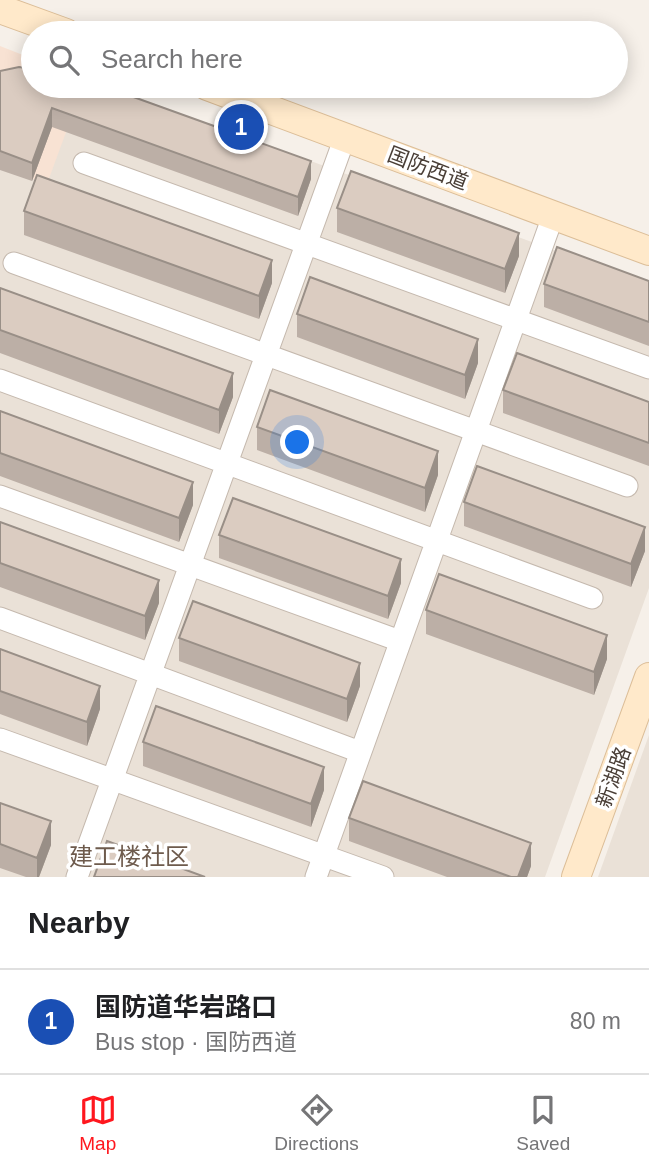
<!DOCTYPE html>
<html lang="en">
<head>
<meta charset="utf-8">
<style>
	:root { --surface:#fff; --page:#f6f6f6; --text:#202124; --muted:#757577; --line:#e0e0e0; --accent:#ff171e }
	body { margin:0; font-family:Helvetica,"Noto Sans SC",sans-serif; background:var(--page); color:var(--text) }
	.you { position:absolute; left:298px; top:443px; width:24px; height:24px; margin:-18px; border:5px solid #fff; border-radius:50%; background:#1a73e8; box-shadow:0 0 0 10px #1a73e833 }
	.badge { display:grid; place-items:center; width:46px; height:46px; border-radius:50%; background:var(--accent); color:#fff; font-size:23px; font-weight:700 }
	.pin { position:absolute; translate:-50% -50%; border:4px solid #fff; box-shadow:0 2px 7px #0006 }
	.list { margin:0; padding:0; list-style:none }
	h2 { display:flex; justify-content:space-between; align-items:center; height:91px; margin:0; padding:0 28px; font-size:30px }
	h2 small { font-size:23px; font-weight:400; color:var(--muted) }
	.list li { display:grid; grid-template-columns:46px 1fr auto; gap:21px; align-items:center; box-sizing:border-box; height:105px; padding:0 28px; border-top:2px solid var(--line) }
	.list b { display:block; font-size:26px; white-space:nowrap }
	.list p { margin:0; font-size:23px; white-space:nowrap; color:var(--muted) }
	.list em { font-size:23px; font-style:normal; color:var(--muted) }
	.icon { flex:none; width:38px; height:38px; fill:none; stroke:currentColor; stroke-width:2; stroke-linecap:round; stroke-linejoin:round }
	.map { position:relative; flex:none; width:649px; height:877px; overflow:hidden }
	.search { position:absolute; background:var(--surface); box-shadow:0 4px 18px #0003; left:21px; right:21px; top:21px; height:77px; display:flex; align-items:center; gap:18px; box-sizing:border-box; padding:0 24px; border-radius:38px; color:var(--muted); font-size:26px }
	.sheet { height:196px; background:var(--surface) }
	nav { display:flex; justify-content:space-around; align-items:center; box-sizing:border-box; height:98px; border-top:2px solid var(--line); background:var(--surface); font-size:19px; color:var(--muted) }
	nav a { display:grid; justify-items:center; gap:4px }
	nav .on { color:var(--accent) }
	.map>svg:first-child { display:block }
	.residential { fill:#eae1d7 }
	.commercial { fill:#f8e2d3 }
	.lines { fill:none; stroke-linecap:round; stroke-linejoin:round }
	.street-casing { stroke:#c5b9ae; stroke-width:23 }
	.secondary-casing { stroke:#dcbe98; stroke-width:30 }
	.street { stroke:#fff; stroke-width:21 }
	.secondary { stroke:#ffe9ca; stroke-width:28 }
	.wall { fill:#bcafa6 }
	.shaded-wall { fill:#998f87 }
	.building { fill:#dbccc1; stroke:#998f87; stroke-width:2 }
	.labels { text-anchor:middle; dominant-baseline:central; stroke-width:7; stroke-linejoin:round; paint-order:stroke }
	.street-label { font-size:21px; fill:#4a3f37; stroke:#fff }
	.quarter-label { font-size:24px; fill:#6e5b4d; stroke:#fff }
</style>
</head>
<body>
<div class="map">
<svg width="649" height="877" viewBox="0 0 649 877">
	<rect width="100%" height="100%" fill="#f6f0e9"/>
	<path class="residential" d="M 83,86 L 106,86 L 649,285 L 649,588 L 545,877 L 0,877 L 0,167 Z
		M 649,735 L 649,877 L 598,877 Z"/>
	<path class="commercial" d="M 0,46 L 33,59 L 33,86 L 83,86 L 47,184 L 0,167 Z"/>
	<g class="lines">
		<g class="street-casing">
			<path id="street" d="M 84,163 L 649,368
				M 14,263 L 627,486
				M 0,380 L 592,598
				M 0,496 L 400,641
				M 0,618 L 360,752
				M 0,739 L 383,877
				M 77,877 L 345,137
				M 316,877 L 553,216"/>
		</g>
		<g class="secondary-casing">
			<path id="secondary" d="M 0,9 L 66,33
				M 207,86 L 649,251
				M 576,877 L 649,677"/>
		</g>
		<use href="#street" class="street"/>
		<use href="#secondary" class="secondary"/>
	</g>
	<path class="wall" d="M 0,71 L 311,179 L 298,216 L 52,127 L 32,181 L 0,170 Z
		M 337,208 L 519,256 L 505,293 L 337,232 Z
		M 24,211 L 272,283 L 259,319 L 24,235 Z
		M 649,281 L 649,346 L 544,307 L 544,284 Z
		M 0,288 L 233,397 L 219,434 L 0,353 Z
		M 297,314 L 478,363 L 465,399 L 297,337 Z
		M 503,390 L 649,402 L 649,466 L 503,413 Z
		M 0,411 L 193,505 L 179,542 L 0,476 Z
		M 257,427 L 438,475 L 425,512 L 257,450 Z
		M 464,502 L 645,551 L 631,587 L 464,526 Z
		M 0,522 L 159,603 L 145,640 L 0,587 Z
		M 219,535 L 401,583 L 388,619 L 219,558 Z
		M 426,610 L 607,659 L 594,695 L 426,634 Z
		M 179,638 L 360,686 L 347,722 L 179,661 Z
		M 0,649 L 100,709 L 87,746 L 0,714 Z
		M 143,742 L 324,790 L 311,827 L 143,766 Z
		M 0,803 L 51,845 L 39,877 L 26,877 L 0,868 Z
		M 349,818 L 531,866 L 527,877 L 447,877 L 349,841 Z"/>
	<path class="shaded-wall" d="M 52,108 L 52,127 L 32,181 L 32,163 Z
		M 311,161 L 311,179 L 298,216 L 298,197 Z
		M 519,233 L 519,256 L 505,293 L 505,269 Z
		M 272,260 L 272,283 L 259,319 L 259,296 Z
		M 478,339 L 478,363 L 465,399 L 465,375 Z
		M 233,373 L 233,397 L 219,434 L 219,410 Z
		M 438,451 L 438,475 L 425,512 L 425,488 Z
		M 193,482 L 193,505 L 179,542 L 179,518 Z
		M 645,527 L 645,551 L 631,587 L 631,564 Z
		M 401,559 L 401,583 L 388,619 L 388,596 Z
		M 159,580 L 159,603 L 145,640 L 145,616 Z
		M 607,635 L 607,659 L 594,695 L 594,672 Z
		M 360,663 L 360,686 L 347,722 L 347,699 Z
		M 100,686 L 100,709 L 87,746 L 87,722 Z
		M 324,767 L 324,790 L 311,827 L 311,804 Z
		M 51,821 L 51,845 L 39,877 L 37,877 L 37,858 Z
		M 531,843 L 531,866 L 527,877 L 518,877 Z"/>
	<path class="building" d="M 19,67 L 33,69 L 33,86 L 103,86 L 311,161 L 298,197 L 52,108 L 32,163 L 0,151 L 0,71 Z
		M 351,171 L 519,233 L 505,269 L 337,208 Z
		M 37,175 L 272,260 L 259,296 L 24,211 Z
		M 557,247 L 649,281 L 649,322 L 544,284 Z
		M 310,277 L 478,339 L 465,375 L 297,314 Z
		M 0,288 L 233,373 L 219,410 L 0,330 Z
		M 517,353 L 649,402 L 649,443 L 503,390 Z
		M 270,390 L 438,451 L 425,488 L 257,427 Z
		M 0,411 L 193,482 L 179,518 L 0,453 Z
		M 477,466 L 645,527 L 631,564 L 464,502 Z
		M 233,498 L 401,559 L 388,596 L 219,535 Z
		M 0,522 L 159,580 L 145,616 L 0,563 Z
		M 439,574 L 607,635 L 594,672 L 426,610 Z
		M 193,601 L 360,663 L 347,699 L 179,638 Z
		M 0,649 L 100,686 L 87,722 L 0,691 Z
		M 156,706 L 324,767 L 311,804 L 143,742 Z
		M 363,781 L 531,843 L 518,877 L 511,877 L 349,818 Z
		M 0,803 L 51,821 L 37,858 L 0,844 Z
		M 107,841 L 205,877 L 94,877 Z"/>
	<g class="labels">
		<g class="street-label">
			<text transform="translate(428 168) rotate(21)">国防西道</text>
			<text transform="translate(613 777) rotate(-70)">新湖路</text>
		</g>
		<g class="quarter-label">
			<text x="129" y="856">建工楼社区</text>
		</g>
	</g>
</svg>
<div class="you"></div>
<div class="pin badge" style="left:241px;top:127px;background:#1a4fb4">1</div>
<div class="search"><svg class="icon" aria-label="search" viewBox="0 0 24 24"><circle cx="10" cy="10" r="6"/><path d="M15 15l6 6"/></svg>Search here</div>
</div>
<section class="sheet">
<h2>Nearby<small></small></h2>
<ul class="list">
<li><span class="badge" style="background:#1a4fb4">1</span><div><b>国防道华岩路口</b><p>Bus stop · 国防西道</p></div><em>80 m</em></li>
</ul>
</section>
<nav>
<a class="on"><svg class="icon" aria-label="map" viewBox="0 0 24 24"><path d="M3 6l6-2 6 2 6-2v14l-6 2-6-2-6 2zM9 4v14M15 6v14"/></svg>Map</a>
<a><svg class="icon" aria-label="directions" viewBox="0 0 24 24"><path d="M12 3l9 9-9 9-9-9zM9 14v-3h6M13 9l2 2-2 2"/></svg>Directions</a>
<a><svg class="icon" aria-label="saved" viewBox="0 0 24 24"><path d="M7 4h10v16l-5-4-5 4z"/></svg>Saved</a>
</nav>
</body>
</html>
